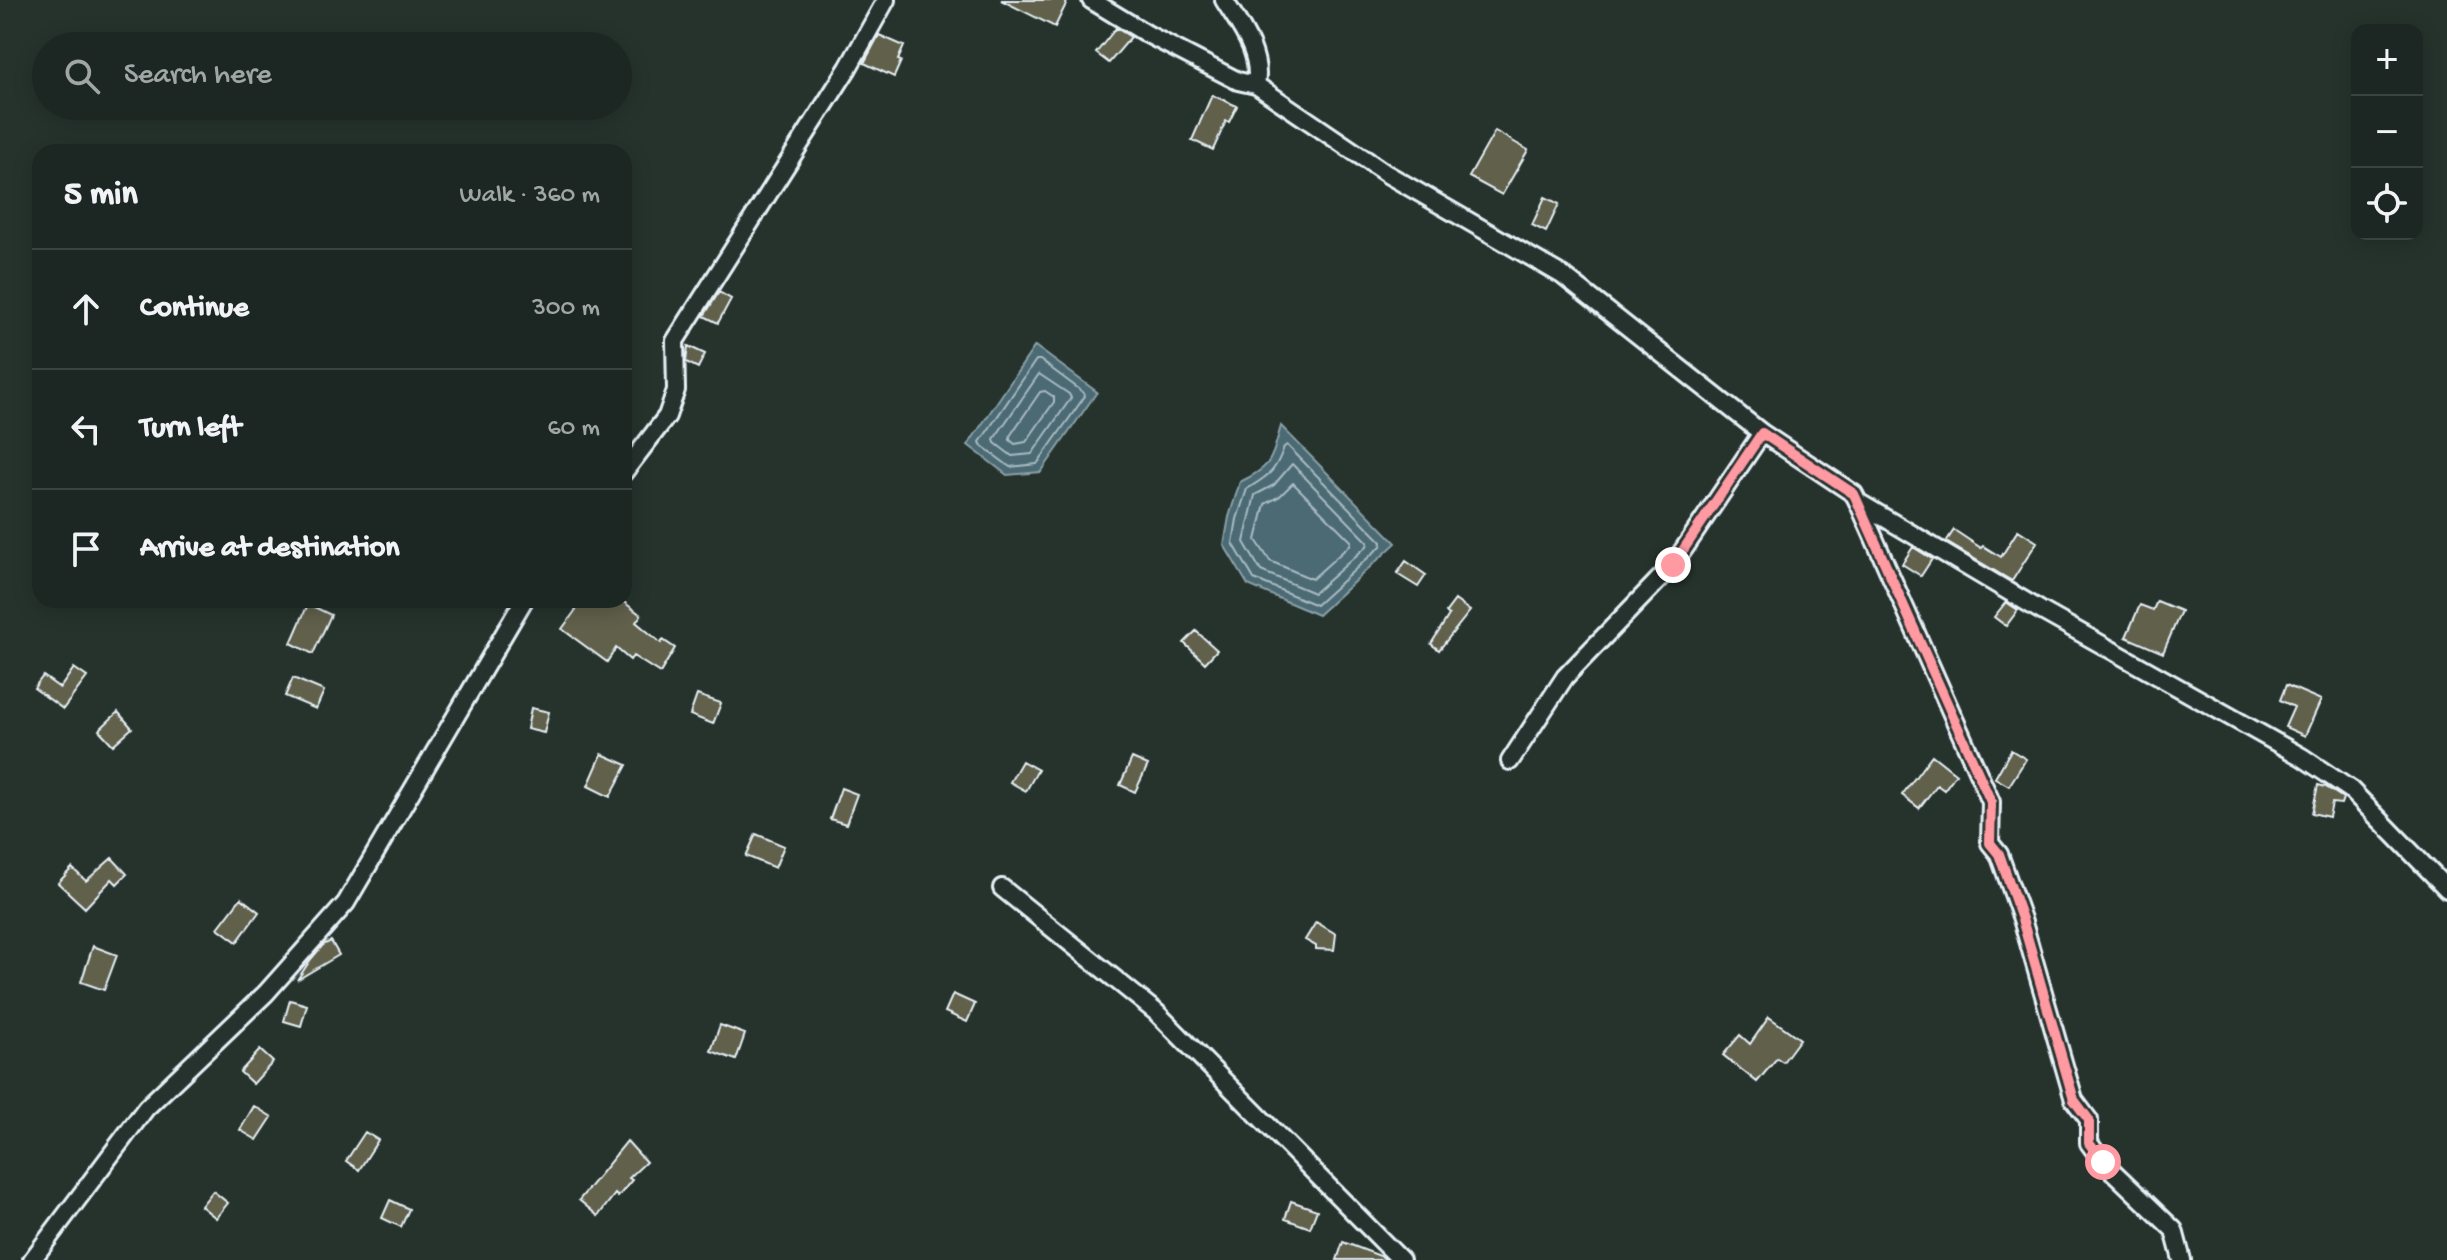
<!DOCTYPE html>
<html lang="en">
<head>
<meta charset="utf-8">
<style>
	:root { --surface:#1c2622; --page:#29322f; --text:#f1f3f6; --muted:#a0a5a5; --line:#3a4340 }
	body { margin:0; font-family:"Gochi Hand",sans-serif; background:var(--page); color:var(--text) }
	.controls { position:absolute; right:24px; top:24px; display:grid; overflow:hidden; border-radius:16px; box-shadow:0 4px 20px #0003 }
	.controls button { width:72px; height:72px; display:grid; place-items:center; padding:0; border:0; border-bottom:2px solid var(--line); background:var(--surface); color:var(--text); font:40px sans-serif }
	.stop { position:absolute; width:24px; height:24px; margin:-18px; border:6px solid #ff9aa2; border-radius:50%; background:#fff }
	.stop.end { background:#ff9aa2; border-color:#fff; box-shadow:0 2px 8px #0008 }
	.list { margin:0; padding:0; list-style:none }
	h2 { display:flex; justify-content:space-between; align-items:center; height:104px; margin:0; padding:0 32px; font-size:34px }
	h2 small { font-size:26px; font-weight:400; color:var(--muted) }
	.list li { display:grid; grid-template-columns:52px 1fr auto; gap:24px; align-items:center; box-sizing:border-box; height:120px; padding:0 32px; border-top:2px solid var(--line) }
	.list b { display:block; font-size:30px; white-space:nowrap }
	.list em { font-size:26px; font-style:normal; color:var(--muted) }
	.icon { flex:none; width:44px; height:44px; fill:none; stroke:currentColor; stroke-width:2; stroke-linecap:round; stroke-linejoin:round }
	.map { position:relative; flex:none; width:2447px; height:1260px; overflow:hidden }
	.search { position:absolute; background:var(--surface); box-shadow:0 4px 20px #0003; left:32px; top:32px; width:600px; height:88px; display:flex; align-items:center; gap:20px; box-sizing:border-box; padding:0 28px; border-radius:44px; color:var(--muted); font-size:30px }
	.panel { position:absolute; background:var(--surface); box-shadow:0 4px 20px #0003; left:32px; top:144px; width:600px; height:464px; border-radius:24px }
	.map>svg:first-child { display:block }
	.water { fill:#4c6a73; stroke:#8aa0a8; stroke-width:2 }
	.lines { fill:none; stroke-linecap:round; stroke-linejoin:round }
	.shore { stroke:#aabbc3; stroke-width:2 }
	.building { fill:#61614c; stroke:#e8f1f8; stroke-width:2 }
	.minor-casing { stroke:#e8f1f8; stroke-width:22 }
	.minor { stroke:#26332d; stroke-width:16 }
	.route { stroke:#ff9aa2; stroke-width:10 }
</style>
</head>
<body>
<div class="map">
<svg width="2447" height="1260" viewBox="0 0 2447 1260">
	<rect width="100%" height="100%" fill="#26332d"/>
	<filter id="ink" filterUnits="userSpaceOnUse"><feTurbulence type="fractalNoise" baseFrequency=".0125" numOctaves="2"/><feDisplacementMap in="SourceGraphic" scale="16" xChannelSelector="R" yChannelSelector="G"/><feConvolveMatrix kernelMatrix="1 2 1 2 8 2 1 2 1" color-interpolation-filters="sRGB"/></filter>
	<g filter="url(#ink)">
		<path class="water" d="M 1035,346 L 1097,392 L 1041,472 L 1007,475 L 968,445 Z
			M 1281,426 L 1396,543 L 1318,615 L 1248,585 L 1224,545 L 1229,517 L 1240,482 C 1273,466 1271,460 1281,426 Z"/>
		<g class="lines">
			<path class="shore" d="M 1036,360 L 1040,360 L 1083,392 L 1085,396 L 1037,464 L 1010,467 L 982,446 L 980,442 Z
				M 1039,374 L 1069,394 L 1071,398 L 1032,454 L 1012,456 L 995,443 L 994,439 Z
				M 1045,391 L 1054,397 L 1054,402 L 1026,442 L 1015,444 L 1010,440 L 1010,436 L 1040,392 Z
				M 1287,445 L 1382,542 L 1381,546 L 1316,605 L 1254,579 L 1233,543 L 1237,519 L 1247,489 C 1269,475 1275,473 1284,447 Z
				M 1292,464 L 1368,542 L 1367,546 L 1314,593 L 1261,571 L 1244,542 L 1255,495 L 1274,485 Z
				M 1293,483 L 1351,541 L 1350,545 L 1312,579 L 1270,561 L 1256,540 L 1265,504 L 1280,496 Z"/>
		</g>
		<path class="building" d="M 1001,0 L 1068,0 L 1055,27 Z
			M 1116,28 L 1131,37 L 1109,63 L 1096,53 Z
			M 879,35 L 904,46 L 898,60 L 901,61 L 894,77 L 864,63 Z
			M 1212,95 L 1237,106 L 1229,122 L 1226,121 L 1213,150 L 1192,140 Z
			M 1495,131 L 1528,150 L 1502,195 L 1469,177 Z
			M 1545,197 L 1559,204 L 1546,232 L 1532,225 Z
			M 719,292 L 731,299 L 718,323 L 704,316 Z
			M 688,346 L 705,354 L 698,368 L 686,362 Z
			M 1954,530 L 1981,548 L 1983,546 L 2001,557 L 2018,530 L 2037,542 L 2012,581 L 1946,542 Z
			M 1913,547 L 1932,559 L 1921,576 L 1902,564 Z
			M 1406,561 L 1426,575 L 1418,587 L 1397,574 Z
			M 583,600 L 621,600 L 641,615 L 636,622 L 661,643 L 663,640 L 675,648 L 660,673 L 633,656 L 630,660 L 616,648 L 607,662 L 562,629 Z
			M 1455,600 L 1470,611 L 1439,650 L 1431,644 L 1449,615 L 1446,612 Z
			M 2157,601 L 2181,611 L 2163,653 L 2126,637 L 2140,605 L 2153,610 Z
			M 2006,602 L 2018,610 L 2006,626 L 1994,617 Z
			M 308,604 L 331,615 L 313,654 L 291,643 Z
			M 1196,631 L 1217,650 L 1205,663 L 1184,643 Z
			M 74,668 L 87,677 L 63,709 L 34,688 L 43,676 L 60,688 Z
			M 293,678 L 324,691 L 316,709 L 285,696 Z
			M 2286,685 L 2321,700 L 2305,736 L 2285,727 L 2294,707 L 2280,700 Z
			M 697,695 L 721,703 L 713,724 L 690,715 Z
			M 531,708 L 549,712 L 544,733 L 527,729 Z
			M 118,712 L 132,728 L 113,745 L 99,730 Z
			M 2011,750 L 2026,759 L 2009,786 L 1995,778 Z
			M 602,754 L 627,765 L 610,797 L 588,786 Z
			M 1932,755 L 1956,774 L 1944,790 L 1937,785 L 1919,808 L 1902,795 Z
			M 1132,758 L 1148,765 L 1135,792 L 1120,785 Z
			M 1022,761 L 1038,770 L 1026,791 L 1010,782 Z
			M 2318,785 L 2326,787 L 2343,798 L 2341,804 L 2332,803 L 2329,817 L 2312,813 Z
			M 841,788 L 857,794 L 846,824 L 830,819 Z
			M 756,834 L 784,846 L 775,868 L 746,856 Z
			M 112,858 L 127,874 L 117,884 L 112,879 L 85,908 L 58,883 L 72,868 L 86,881 Z
			M 241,898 L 259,912 L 237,942 L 218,928 Z
			M 1316,922 L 1336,934 L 1334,950 L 1316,949 L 1316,946 L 1305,940 Z
			M 331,941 L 339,955 L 297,980 L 311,959 L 323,945 Z
			M 93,946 L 117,955 L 104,990 L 81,982 Z
			M 953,994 L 975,1004 L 967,1022 L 945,1012 Z
			M 290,1000 L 307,1005 L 301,1026 L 284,1021 Z
			M 1769,1017 L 1800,1039 L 1783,1062 L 1777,1058 L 1757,1082 L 1723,1055 L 1740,1035 L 1750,1044 Z
			M 720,1025 L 745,1034 L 736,1060 L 711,1051 Z
			M 260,1050 L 273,1062 L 253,1084 L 240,1072 Z
			M 254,1106 L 272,1117 L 257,1140 L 240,1130 Z
			M 365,1132 L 378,1140 L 359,1170 L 346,1161 Z
			M 627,1141 L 646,1162 L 629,1178 L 632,1180 L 618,1197 L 615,1194 L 598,1216 L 579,1200 Z
			M 213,1191 L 228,1203 L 216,1218 L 201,1206 Z
			M 390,1200 L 409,1209 L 401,1227 L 382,1218 Z
			M 1291,1201 L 1317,1210 L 1310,1228 L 1285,1219 Z
			M 1343,1242 L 1383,1257 L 1386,1260 L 1337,1260 Z"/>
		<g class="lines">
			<g class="minor-casing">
				<path id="minor" d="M 1091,0 L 1147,34 L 1238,81 L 1256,85 L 1387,174 L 1562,275 L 1762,433 L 1854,494 L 1858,502 L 2040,610 L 2302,757 L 2351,790 L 2447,889
					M 1224,0 C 1240,26 1262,53 1256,85
					M 624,472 L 667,416 L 676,390 L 675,341 L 848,68 L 886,0
					M 1858,502 L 1991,802 L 1990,843 L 1999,854 L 2022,919 L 2074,1100 L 2089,1120 L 2089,1143 L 2103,1162 L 2174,1230 L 2182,1260
					M 1510,761 L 1565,677 L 1673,565 L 1762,433
					M 1002,888 L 1156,1012 L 1401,1260
					M 32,1260 L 146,1108 L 266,993 L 346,903 L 524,600"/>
			</g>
			<use href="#minor" class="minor"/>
		</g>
	</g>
	<g class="lines" filter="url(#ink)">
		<path class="route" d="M 1673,565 L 1762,433 L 1854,494 L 1991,802 L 1990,843 L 1999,854 L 2022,919 L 2074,1100 L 2089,1120 L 2089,1143 L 2103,1162"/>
	</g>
</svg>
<div class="controls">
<button>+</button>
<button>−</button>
<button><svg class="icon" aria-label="locate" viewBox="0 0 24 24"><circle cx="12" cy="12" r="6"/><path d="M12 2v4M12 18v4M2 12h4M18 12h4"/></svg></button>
</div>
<div class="stop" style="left:2103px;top:1162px"></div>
<div class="stop end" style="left:1673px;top:565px"></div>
<div class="search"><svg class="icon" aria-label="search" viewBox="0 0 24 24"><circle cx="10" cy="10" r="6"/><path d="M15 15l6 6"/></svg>Search here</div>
<section class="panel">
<h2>5 min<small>Walk · 360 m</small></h2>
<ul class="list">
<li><svg class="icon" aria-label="ahead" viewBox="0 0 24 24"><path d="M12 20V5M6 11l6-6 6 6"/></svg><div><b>Continue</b></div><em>300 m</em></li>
<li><svg class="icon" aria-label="left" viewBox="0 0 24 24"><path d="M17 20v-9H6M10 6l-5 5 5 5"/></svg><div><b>Turn left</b></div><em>60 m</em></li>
<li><svg class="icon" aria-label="arrive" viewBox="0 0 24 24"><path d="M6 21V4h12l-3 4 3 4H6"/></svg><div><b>Arrive at destination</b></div></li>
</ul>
</section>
</div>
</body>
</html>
